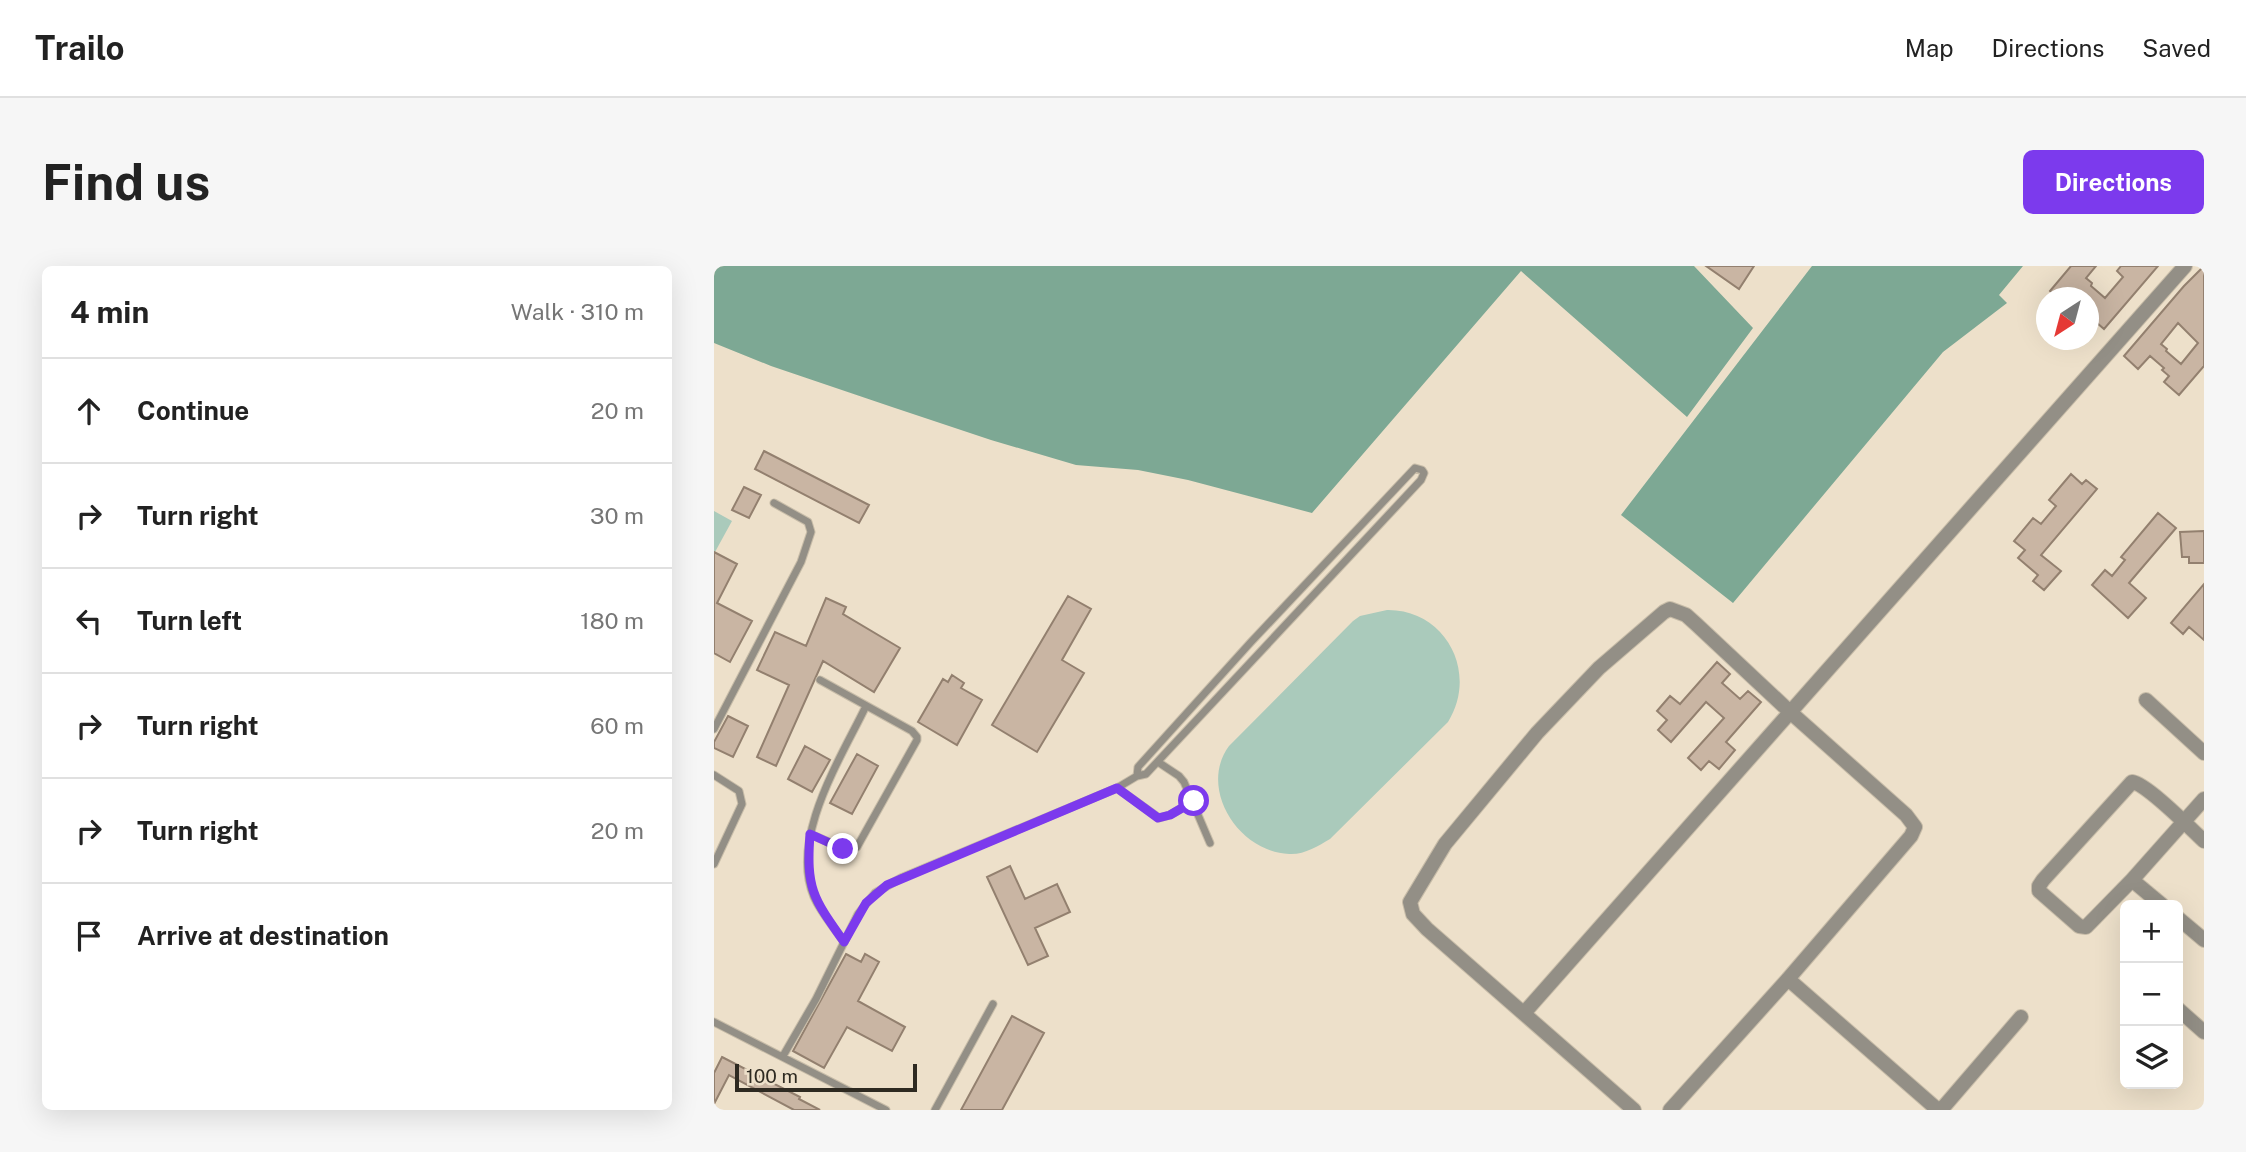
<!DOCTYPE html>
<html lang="en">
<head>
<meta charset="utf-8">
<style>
	:root { --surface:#fff; --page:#f6f6f6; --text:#222; --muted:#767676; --line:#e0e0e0; --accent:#7c3aed }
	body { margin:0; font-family:"Public Sans",sans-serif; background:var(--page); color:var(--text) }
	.controls { position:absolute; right:21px; bottom:21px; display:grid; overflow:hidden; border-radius:10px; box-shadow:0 7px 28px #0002 }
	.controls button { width:63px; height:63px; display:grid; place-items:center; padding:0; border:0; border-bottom:2px solid var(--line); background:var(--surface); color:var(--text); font:35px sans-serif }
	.compass { position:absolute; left:1322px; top:21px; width:63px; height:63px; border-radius:50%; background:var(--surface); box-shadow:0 7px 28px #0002; rotate:216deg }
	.scale { position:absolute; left:21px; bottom:18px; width:182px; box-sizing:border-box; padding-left:7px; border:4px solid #2e2a21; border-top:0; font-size:19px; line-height:24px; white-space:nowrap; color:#2e2a21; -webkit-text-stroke:5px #ede0ca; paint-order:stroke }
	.stop { position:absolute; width:21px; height:21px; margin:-16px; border:5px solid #7c3aed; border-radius:50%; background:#fff }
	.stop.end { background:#7c3aed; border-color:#fff; box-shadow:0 2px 7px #0008 }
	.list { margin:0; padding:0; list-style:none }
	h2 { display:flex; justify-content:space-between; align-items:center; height:91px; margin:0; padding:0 28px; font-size:30px }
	h2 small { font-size:23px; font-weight:400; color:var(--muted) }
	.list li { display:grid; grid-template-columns:46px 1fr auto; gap:21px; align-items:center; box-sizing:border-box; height:105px; padding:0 28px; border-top:2px solid var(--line) }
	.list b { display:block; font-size:26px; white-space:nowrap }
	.list em { font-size:23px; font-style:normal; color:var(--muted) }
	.icon { flex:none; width:38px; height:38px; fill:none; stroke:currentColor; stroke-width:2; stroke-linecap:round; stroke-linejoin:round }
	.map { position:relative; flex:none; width:1490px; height:844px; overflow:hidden; border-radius:10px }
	header { display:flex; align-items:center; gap:42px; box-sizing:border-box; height:98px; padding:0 35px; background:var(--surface); border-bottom:2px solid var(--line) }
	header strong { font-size:33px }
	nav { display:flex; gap:38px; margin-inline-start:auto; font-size:24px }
	.intro { display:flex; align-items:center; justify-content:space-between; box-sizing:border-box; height:168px; padding:0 42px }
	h1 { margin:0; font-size:49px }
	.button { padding:18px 32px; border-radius:10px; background:var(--accent); color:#fff; font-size:24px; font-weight:700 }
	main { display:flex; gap:42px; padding:0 42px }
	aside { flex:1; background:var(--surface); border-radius:10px; box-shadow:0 7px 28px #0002 }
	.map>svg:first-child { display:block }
	.green { fill:#aacabb }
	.forest { fill:#7da894 }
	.building { fill:#c9b5a3; stroke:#93806f; stroke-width:2; fill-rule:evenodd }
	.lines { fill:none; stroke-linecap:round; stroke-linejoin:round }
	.service-casing { stroke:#c7bca8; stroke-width:9 }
	.minor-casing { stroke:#c7bca8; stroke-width:16 }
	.service { stroke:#938f86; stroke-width:7 }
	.minor { stroke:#938f86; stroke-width:14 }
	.route { stroke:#7c3aed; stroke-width:9 }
</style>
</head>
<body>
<header>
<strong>Trailo</strong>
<nav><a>Map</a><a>Directions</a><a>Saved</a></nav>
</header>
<div class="intro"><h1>Find us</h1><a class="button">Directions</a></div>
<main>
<aside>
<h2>4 min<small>Walk · 310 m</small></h2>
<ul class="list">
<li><svg class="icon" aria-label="ahead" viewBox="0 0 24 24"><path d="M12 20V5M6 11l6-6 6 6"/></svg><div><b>Continue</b></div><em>20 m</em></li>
<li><svg class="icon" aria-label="right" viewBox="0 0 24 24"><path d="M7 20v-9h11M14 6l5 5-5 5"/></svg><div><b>Turn right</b></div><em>30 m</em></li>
<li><svg class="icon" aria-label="left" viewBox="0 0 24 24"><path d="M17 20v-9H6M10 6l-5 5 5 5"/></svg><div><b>Turn left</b></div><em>180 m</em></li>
<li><svg class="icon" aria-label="right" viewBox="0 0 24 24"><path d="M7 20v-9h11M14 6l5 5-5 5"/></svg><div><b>Turn right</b></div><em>60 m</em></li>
<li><svg class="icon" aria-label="right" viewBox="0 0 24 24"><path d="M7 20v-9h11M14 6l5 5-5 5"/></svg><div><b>Turn right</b></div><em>20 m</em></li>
<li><svg class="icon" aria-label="arrive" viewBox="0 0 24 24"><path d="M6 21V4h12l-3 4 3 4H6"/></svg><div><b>Arrive at destination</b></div></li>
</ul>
</aside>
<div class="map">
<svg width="1490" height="844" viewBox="0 0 1490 844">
	<rect width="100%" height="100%" fill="#ede0ca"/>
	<path class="green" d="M 0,245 L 18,255 L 1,286 L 0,286 Z
		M 673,344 C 731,343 765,406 734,456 L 616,573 C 604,580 590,589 575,588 C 524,586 484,522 515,480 L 639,355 L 646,350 Z"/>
	<path class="forest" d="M 0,0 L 980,0 L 1039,62 L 973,151 L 807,5 L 598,247 L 474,214 L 424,204 L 362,199 L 277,174 L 178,141 L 57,100 L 0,77 Z
		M 1098,0 L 1309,0 L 1285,29 L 1293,37 L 1229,86 L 1019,337 L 907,249 Z"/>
	<path class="building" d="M 992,0 L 1040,0 L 1025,23 Z
		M 1357,0 L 1382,0 L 1372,12 L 1378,17 L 1377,20 L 1391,32 L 1409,11 L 1403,5 L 1407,0 L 1444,0 L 1390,63 L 1375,50 L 1381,43 L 1375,37 L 1375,32 L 1369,32 L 1361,24 L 1354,32 L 1343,32 L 1336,25 Z
		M 1490,0 L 1490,100 L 1465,129 L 1450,116 L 1455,110 L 1448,104 L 1450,102 L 1436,90 L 1424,103 L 1410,90 L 1470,20 ZM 1464,57 L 1484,77 L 1467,98 L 1452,85 L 1453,83 L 1447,78 Z
		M 50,185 L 155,239 L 145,257 L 41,203 Z
		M 1357,208 L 1368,218 L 1372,214 L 1383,223 L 1327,289 L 1347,305 L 1330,324 L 1319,315 L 1324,309 L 1304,292 L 1311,284 L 1300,275 L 1319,252 L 1327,258 L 1342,240 L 1335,234 Z
		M 30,221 L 47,229 L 35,252 L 18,244 Z
		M 1444,247 L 1462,262 L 1415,317 L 1432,332 L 1414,352 L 1378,319 L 1391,304 L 1398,310 L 1411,294 L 1407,291 Z
		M 1490,265 L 1490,297 L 1475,297 L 1475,291 L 1468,291 L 1466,266 Z
		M 0,286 L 23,298 L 3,337 L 38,355 L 16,396 L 0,387 Z
		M 1490,318 L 1490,374 L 1475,361 L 1469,368 L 1457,357 Z
		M 354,330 L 377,343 L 348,394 L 370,407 L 323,486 L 278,459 Z
		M 112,332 L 132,341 L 129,348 L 186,382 L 160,426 L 109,395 L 62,500 L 43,491 L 75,419 L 43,404 L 61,366 L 92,380 Z
		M 1003,396 L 1016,408 L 1008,417 L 1026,433 L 1034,425 L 1047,436 L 1012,476 L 1021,484 L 1005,503 L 995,495 L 987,504 L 974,492 L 1010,452 L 992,436 L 957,476 L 944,464 L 953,454 L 943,445 L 956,430 L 966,438 Z
		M 238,409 L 250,417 L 247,422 L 268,434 L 243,479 L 204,456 L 229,413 L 234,416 Z
		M 14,450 L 34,460 L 19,491 L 0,482 L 0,476 Z
		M 91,480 L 116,494 L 98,526 L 74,513 Z
		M 143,488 L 164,500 L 138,548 L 116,537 Z
		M 296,600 L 311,633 L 343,618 L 356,646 L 321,662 L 334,690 L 314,699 L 273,611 Z
		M 132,688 L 147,696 L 151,688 L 165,696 L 144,735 L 191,761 L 178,785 L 133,761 L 110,802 L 79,785 Z
		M 298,750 L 330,767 L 288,844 L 247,844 Z
		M 8,791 L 86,831 L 85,833 L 106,844 L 80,844 L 15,809 L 0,838 L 0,807 Z"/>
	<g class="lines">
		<g class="service-casing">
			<path id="service" d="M 701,202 L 708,204 L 710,207 L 707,214 L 432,508 L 423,510 L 424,501 L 537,376 Z
				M 0,463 L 87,296 L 97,266 L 94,256 L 60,237
				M 444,496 L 465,510 L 470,516 L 496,577
				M 0,509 L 25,525 L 28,538 L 0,598
				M 403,522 L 445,552 L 456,549 L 480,535
				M 96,568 L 135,585 L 143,581 L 203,474 L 203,471 L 198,465 L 106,414
				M 130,676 C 120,661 107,647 100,631 C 75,572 127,492 152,440
				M 0,756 L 172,844
				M 69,790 L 102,733 L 144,648 L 161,627 L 187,612 L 403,522 L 423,510
				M 221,844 L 279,738"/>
		</g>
		<g class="minor-casing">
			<path id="minor" d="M 1432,434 L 1490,487
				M 1490,533 L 1418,614 L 1372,661 L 1365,660 L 1325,625 L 1325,620 L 1329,614 L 1418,516 C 1433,518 1476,562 1490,575
				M 1418,614 L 1448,639
				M 1464,652 L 1490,674
				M 1074,713 L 1224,844
				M 1464,743 L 1490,766
				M 810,747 L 1471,0
				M 920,844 L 713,663 L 699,648 L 696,636 L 731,578 L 823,467 L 885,402 L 950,346 L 956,343 L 972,349 L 982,358 L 1075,445 L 1192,549 L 1201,561 L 1197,570 L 1074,713 L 956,844
				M 1227,844 L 1307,751"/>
		</g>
		<use href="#service" class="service"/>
		<use href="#minor" class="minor"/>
	</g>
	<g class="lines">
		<path class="route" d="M 129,583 L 96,568 C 92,623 99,632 130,676 L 152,637 L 173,619 L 403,522 L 444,552 L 456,549 L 480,535"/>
	</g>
</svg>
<div class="controls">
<button>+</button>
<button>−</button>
<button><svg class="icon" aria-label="layers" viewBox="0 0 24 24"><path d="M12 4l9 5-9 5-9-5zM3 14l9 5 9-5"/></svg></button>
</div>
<svg class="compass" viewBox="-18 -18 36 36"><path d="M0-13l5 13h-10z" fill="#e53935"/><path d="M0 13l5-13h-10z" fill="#767676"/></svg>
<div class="scale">100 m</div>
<div class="stop" style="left:480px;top:535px"></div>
<div class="stop end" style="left:129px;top:583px"></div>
</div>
</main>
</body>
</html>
